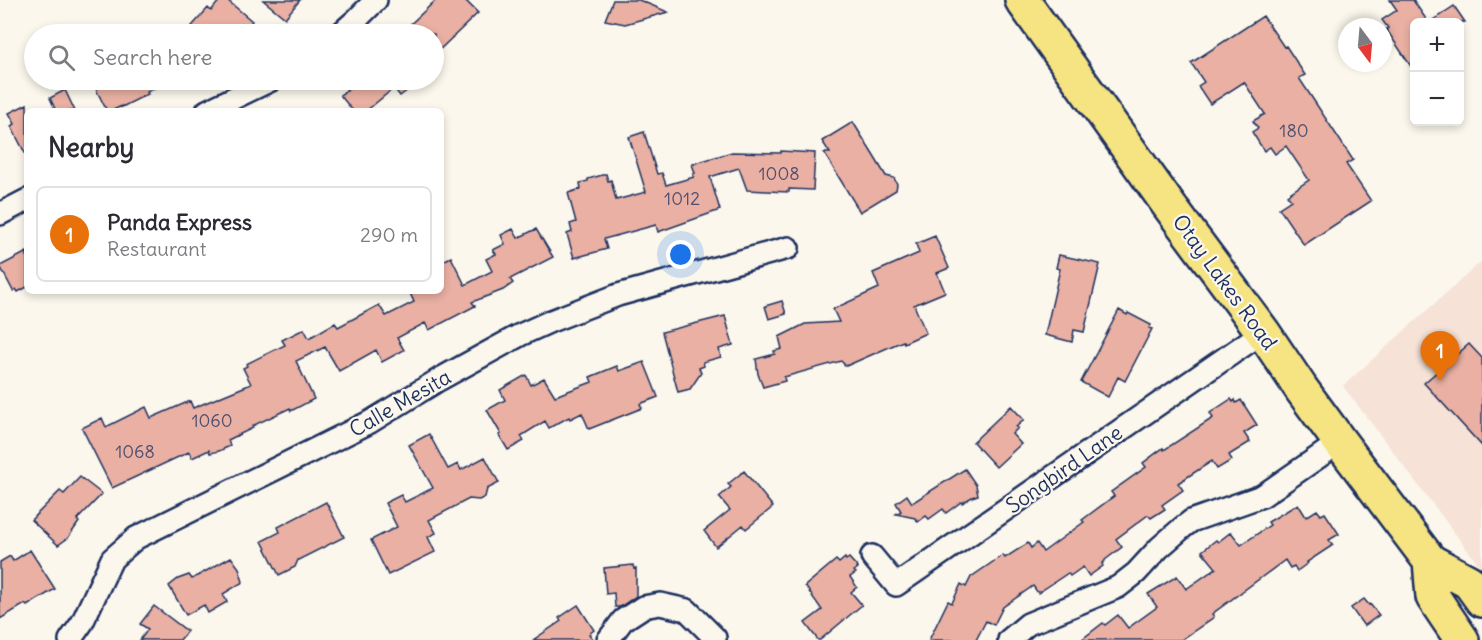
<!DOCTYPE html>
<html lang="en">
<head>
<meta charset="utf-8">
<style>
	:root { --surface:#fff; --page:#f2f2f3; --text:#2b2b33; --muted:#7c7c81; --line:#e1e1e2; --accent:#db2777 }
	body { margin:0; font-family:Delius,sans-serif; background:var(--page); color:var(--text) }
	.controls { position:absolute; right:18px; top:18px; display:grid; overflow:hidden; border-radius:9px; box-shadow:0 3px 9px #0003 }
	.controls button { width:54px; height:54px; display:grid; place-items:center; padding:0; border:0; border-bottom:2px solid var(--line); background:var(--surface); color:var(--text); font:30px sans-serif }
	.compass { position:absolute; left:1338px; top:18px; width:54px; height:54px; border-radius:50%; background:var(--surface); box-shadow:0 3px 9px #0003; rotate:164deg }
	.you { position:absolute; left:681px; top:255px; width:21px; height:21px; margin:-15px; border:4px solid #fff; border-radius:50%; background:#1a73e8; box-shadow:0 0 0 9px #1a73e833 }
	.badge { display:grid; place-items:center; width:39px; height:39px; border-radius:50%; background:var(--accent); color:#fff; font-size:20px; font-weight:700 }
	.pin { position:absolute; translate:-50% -50px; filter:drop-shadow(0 2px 3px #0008) }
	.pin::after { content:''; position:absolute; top:32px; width:21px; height:18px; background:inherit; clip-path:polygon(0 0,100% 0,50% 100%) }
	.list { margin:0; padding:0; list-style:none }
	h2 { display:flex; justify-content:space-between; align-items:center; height:78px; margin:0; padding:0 24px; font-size:26px }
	h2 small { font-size:20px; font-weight:400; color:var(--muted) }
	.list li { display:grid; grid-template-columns:39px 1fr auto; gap:18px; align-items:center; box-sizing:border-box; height:96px; margin:0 12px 12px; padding:0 12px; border:2px solid var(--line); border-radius:9px }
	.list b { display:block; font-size:22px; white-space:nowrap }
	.list p { margin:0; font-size:20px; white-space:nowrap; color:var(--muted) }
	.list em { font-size:20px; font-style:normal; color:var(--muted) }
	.icon { flex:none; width:33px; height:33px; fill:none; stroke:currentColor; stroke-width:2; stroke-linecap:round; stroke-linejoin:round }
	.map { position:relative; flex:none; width:1482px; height:640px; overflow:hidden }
	.search { position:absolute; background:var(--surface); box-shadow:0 3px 9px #0003; left:24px; top:24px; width:420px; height:66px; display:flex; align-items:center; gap:15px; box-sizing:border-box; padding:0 21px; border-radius:33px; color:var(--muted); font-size:22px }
	.panel { position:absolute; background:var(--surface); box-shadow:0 3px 9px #0003; left:24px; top:108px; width:420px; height:186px; border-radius:9px }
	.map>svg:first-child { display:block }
	.built { fill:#f6e2d6 }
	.building { fill:#e9b0a3; stroke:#1b2f5e; stroke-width:1.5 }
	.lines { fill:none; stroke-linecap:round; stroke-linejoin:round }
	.street-casing { stroke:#1b2f5e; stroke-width:26 }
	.primary-casing { stroke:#1b2f5e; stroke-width:38 }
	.street { stroke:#fbf7ec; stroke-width:21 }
	.primary { stroke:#f6e381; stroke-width:33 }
	.labels { text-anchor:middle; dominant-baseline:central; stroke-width:4.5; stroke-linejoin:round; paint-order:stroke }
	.number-label { font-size:18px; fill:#4e4f6f }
	.street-label { font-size:21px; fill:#1b2f5e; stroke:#fbf7ec }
</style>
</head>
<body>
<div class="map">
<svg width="1482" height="640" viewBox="0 0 1482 640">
	<rect width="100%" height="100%" fill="#fbf7ec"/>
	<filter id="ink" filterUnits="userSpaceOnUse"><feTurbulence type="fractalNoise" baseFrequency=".0167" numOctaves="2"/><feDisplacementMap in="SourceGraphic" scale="12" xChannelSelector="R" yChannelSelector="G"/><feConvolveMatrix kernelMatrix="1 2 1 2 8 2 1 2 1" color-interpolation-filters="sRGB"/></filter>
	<g filter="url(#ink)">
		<path class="built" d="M 1482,261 L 1482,569 L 1343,386 Z"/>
		<path class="building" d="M 220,0 L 227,0 L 252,21 L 240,34 L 185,34 L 208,8 L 211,11 Z
			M 263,0 L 300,0 L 285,18 Z
			M 436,0 L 465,0 L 478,13 L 434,55 L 434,34 L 400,34 Z
			M 613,0 L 639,0 L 668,12 L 625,24 L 605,20 Z
			M 1390,0 L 1413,0 L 1428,22 L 1414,22 L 1414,71 L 1386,29 L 1388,28 L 1382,20 L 1397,10 Z
			M 1454,6 L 1465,22 L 1430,22 Z
			M 1263,16 L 1284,47 L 1286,46 L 1305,75 L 1299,78 L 1353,160 L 1346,164 L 1371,201 L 1304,245 L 1279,208 L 1291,200 L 1287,195 L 1309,180 L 1286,146 L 1275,154 L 1270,147 L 1264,151 L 1252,132 L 1258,128 L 1253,121 L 1265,114 L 1244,82 L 1210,104 L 1198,86 L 1204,82 L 1191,63 Z
			M 115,80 L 169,80 L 147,92 L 148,94 L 122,107 L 122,106 L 111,111 L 107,111 L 96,89 Z
			M 361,80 L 421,80 L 400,96 L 394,88 L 366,111 L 353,111 L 340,95 Z
			M 65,90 L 75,111 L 56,111 L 50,98 Z
			M 27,104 L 27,157 L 11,126 L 15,124 L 9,113 Z
			M 853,122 L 886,176 L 894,178 L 897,184 L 896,190 L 860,212 L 824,153 L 830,153 L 822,141 Z
			M 644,132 L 657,174 L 662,173 L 666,185 L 694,177 L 693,174 L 695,173 L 692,164 L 732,152 L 781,153 L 781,151 L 815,153 L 813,190 L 789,189 L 789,192 L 747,190 L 739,168 L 710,177 L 720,210 L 658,232 L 656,225 L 604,239 L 607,249 L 574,258 L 567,234 L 572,232 L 570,224 L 576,222 L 568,193 L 581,189 L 580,183 L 588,181 L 588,179 L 606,174 L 608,181 L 611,180 L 616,200 L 646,192 L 629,137 Z
			M 513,229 L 518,238 L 536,229 L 553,257 L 510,279 L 513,283 L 503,290 L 472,302 L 475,306 L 429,330 L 425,323 L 397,338 L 404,350 L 382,362 L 376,350 L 339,371 L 325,347 L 296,361 L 314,399 L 291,411 L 290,408 L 252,426 L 253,428 L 228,440 L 230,446 L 219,451 L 210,453 L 209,450 L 192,458 L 189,452 L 112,488 L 82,428 L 102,418 L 106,427 L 146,407 L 151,418 L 190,401 L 193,408 L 251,384 L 243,368 L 247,366 L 246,364 L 285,345 L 282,340 L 304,329 L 309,338 L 335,323 L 338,327 L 379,305 L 386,316 L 414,302 L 409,291 L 441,291 L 441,262 L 451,257 L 465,285 L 492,271 L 486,259 L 496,254 L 493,250 L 505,244 L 501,235 Z
			M 935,236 L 949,268 L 937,273 L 945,292 L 914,305 L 926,333 L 904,343 L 903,341 L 846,366 L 841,361 L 784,377 L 785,381 L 763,387 L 758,374 L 756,359 L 775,354 L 774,351 L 782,349 L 779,337 L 805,324 L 839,322 L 833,309 L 879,288 L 873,273 L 919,253 L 916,244 Z
			M 27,252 L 27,287 L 18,292 L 16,289 L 13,291 L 0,266 Z
			M 1059,255 L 1100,264 L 1084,332 L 1074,330 L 1072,342 L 1045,335 L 1060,269 L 1056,268 Z
			M 782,301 L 786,314 L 769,319 L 765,306 Z
			M 1119,310 L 1127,315 L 1128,313 L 1151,325 L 1149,328 L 1152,329 L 1125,381 L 1118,377 L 1108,397 L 1081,382 Z
			M 725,316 L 733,345 L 719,349 L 721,357 L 703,362 L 704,366 L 699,368 L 701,373 L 690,389 L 678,392 L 662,332 Z
			M 1469,344 L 1482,358 L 1482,446 L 1424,383 Z
			M 644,362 L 658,397 L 640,404 L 642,408 L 589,429 L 582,413 L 570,419 L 569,417 L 549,428 L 545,421 L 521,436 L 524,441 L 508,450 L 499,435 L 501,434 L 487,410 L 505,400 L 500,390 L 526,375 L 531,385 L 544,378 L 555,396 L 592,382 L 590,377 L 617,366 L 619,371 Z
			M 1231,399 L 1233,402 L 1235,400 L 1236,403 L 1241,400 L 1257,425 L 1244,433 L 1250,442 L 1229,455 L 1232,460 L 1217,469 L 1212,461 L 1178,483 L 1183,490 L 1162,505 L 1165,509 L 1151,518 L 1148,515 L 1116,539 L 1122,547 L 1105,560 L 1105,561 L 1102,564 L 1103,566 L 1089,576 L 1083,567 L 1070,576 L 1068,573 L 1038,593 L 1033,586 L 1003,607 L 994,625 L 986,621 L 976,640 L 929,640 L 948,601 L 952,603 L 961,584 L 966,587 L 971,577 L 1003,555 L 1005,558 L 1028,543 L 1031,548 L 1037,543 L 1043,552 L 1084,522 L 1082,520 L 1114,496 L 1111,492 L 1146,467 L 1143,463 L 1163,448 L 1164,450 L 1213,418 L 1210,413 Z
			M 1011,406 L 1024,420 L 1016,427 L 1018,428 L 1012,434 L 1021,444 L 996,467 L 973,442 Z
			M 429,434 L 448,469 L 458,464 L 461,470 L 485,457 L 499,483 L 487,489 L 485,497 L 479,500 L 469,499 L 429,520 L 436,533 L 428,537 L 435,552 L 388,575 L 371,540 L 397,527 L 385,503 L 401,495 L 405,502 L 433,488 L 409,445 Z
			M 965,469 L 976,485 L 978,495 L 972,497 L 962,503 L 961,502 L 946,513 L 943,509 L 929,519 L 926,516 L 918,522 L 915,518 L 896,514 L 901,511 L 896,503 L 907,495 L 912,503 Z
			M 744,471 L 773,507 L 746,529 L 743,525 L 716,547 L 704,531 L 730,510 L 719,497 L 731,487 L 728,484 Z
			M 80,477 L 102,494 L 77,520 L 79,522 L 68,538 L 58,545 L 31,520 L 60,491 L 64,494 Z
			M 326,502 L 344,537 L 298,560 L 295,567 L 279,575 L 262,541 L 280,532 L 278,527 Z
			M 1298,504 L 1306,517 L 1317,510 L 1321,515 L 1325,513 L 1339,534 L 1329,540 L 1333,545 L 1307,562 L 1308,563 L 1297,571 L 1294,566 L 1290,568 L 1285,560 L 1212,614 L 1214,617 L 1181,640 L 1081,640 L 1103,623 L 1105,625 L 1118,615 L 1128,628 L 1157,607 L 1148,594 L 1177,576 L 1186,589 L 1216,568 L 1202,551 L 1216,540 L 1218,542 L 1231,532 L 1241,545 L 1270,525 L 1268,522 Z
			M 30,550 L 55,589 L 27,606 L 25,604 L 0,619 L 0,562 L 10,556 L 13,561 Z
			M 231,557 L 239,568 L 243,582 L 223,594 L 227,602 L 208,613 L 204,605 L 186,615 L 169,586 L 178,579 L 189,575 L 192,579 Z
			M 845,558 L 846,560 L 849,558 L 858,568 L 854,571 L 856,573 L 850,577 L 857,587 L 851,592 L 862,605 L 820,640 L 818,640 L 805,623 L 822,610 L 805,586 L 836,560 L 839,563 Z
			M 633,565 L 634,569 L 636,568 L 636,596 L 620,607 L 615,607 L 614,593 L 606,594 L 604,568 Z
			M 1364,599 L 1369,605 L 1370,604 L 1379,615 L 1364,626 L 1351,608 Z
			M 578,605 L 594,630 L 589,634 L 594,640 L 533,640 L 561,621 L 559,618 Z
			M 154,606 L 187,631 L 180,640 L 140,640 L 148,629 L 140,624 Z"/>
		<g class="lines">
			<g class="street-casing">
				<path id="street" d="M 340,34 L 357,19 L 376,0
					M 207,111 L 271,80
					M 0,214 L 27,200
					M 872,556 L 896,585 L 1263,332
					M 70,640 L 82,623 L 112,559 L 136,538 L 370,422 L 440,379 L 520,335 L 551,321 L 618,295 L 788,248
					M 608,640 L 623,620 L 643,607 L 660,604 L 687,610 L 715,638 L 715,640
					M 1009,640 L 1028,624 L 1118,587 L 1136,573 L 1159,548 L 1182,528 L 1191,521 L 1262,496 L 1340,442"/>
			</g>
			<g class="primary-casing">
				<path id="primary" d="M 1022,0 L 1170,207 L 1263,332 L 1302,390 L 1340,442 L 1430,561 L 1469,582 L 1482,600
					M 1430,561 L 1433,597 L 1462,640"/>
			</g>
			<use href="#street" class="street"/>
			<use href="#primary" class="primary"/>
		</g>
	</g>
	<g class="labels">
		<g class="number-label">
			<text x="1294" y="130">180</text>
			<text x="779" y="173">1008</text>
			<text x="682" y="198">1012</text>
			<text x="212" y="420">1060</text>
			<text x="135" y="451">1068</text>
		</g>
		<g class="street-label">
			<text transform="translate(1225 282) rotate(54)">Otay Lakes Road</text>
			<text transform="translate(400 403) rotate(-30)">Calle Mesita</text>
			<text transform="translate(1064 469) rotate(-35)">Songbird Lane</text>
		</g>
	</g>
</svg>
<div class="controls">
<button>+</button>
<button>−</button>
</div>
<svg class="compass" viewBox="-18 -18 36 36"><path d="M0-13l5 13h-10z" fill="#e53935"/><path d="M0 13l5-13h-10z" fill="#7c7c81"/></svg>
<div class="you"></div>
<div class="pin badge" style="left:1440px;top:381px;background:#e8710a">1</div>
<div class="search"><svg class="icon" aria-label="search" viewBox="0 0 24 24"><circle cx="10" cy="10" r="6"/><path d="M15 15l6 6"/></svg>Search here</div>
<section class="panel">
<h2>Nearby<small></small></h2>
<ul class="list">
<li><span class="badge" style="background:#e8710a">1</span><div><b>Panda Express</b><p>Restaurant</p></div><em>290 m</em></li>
</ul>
</section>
</div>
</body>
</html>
